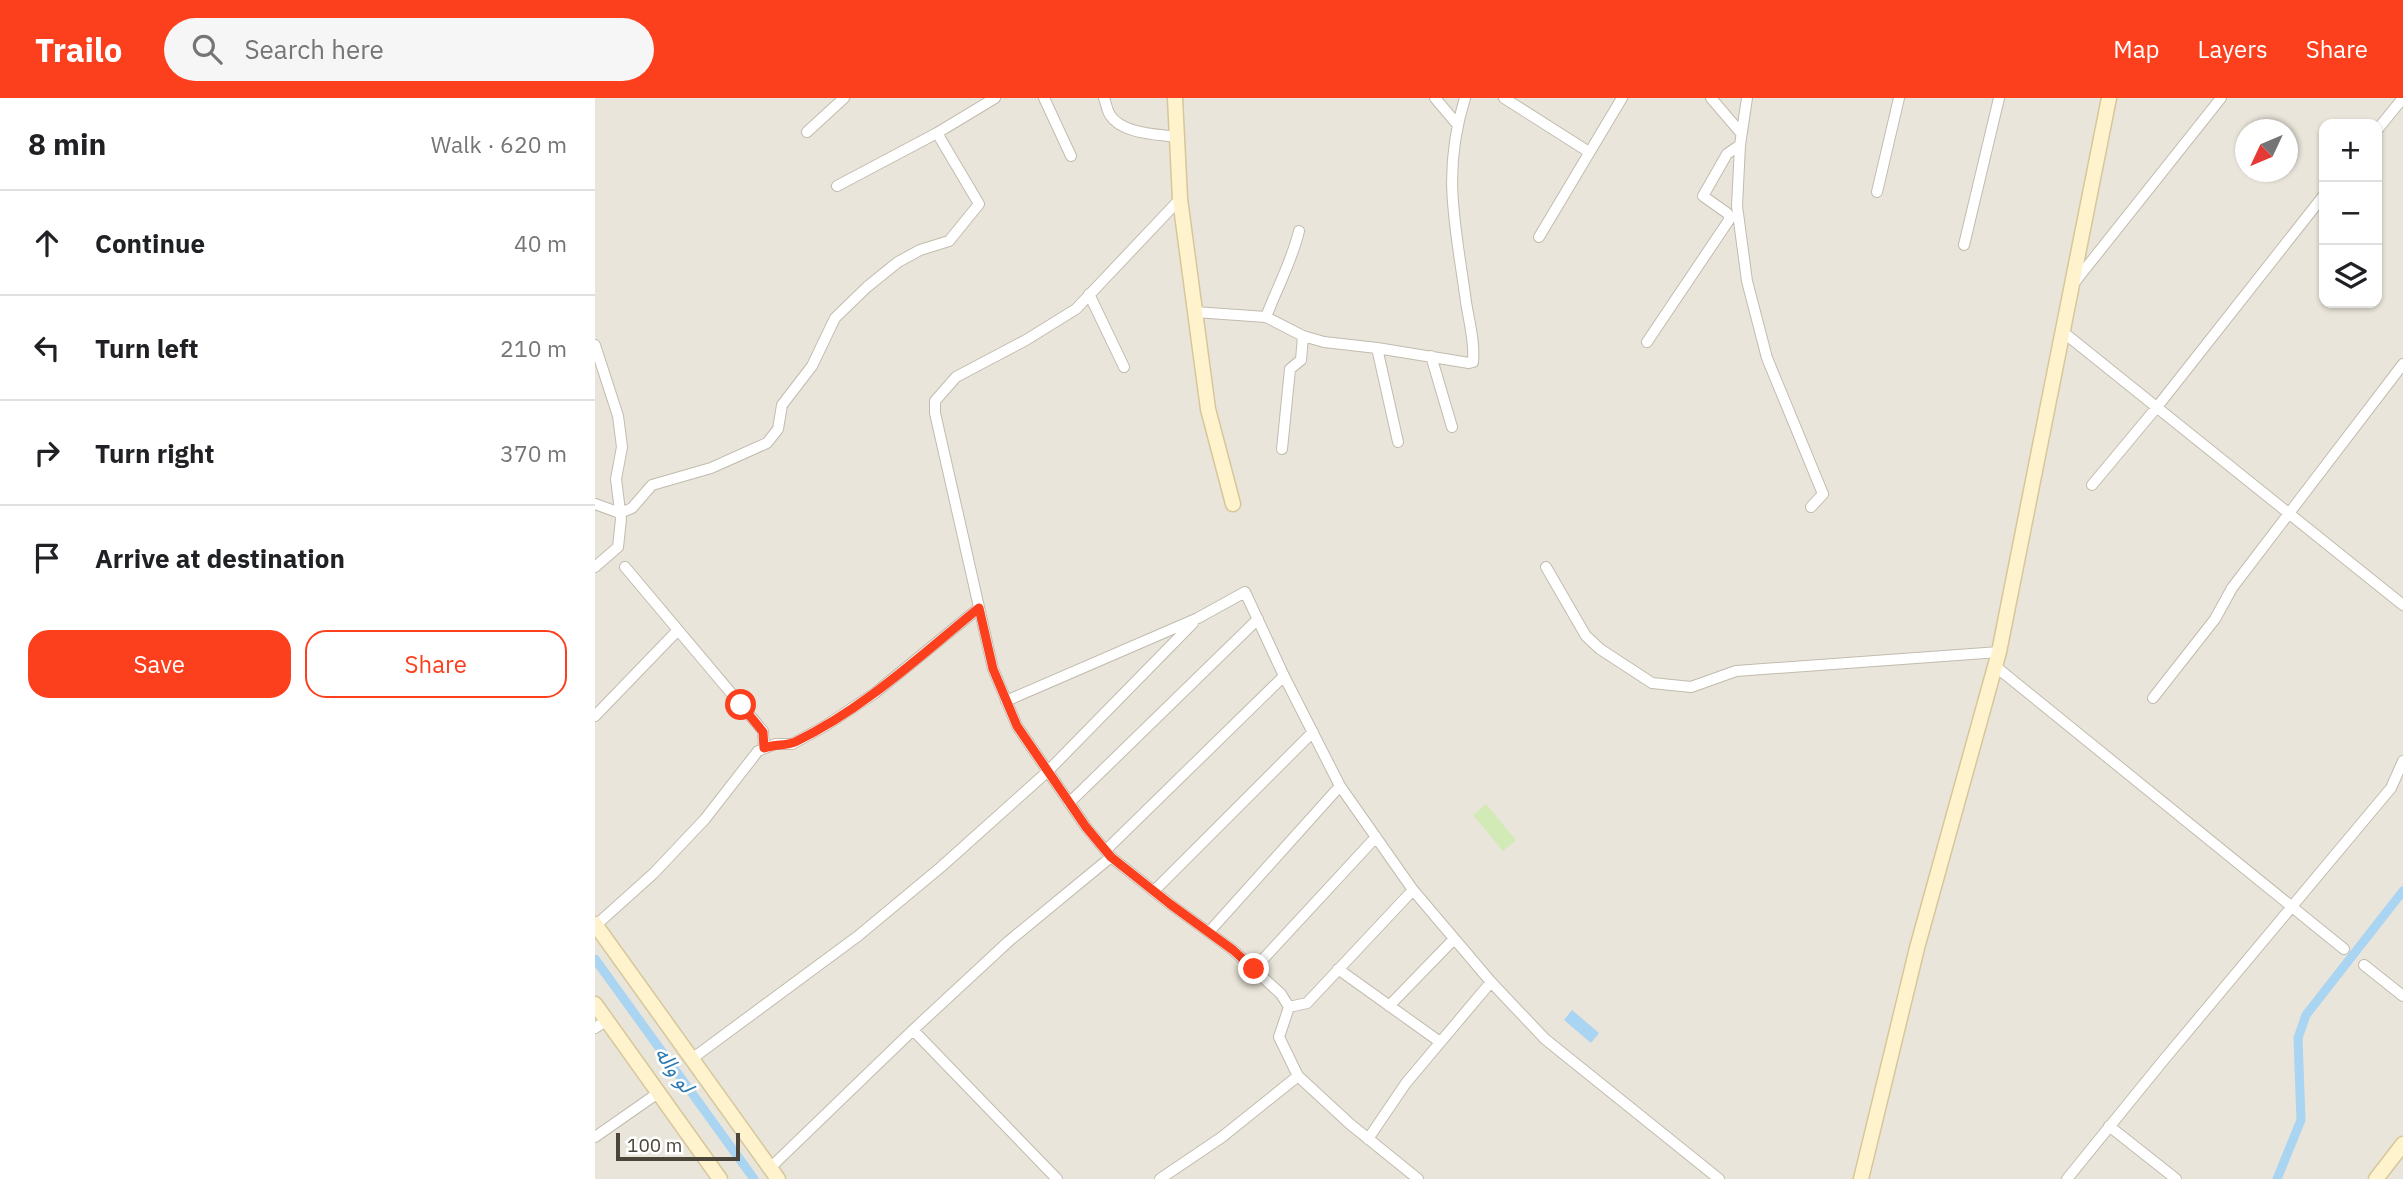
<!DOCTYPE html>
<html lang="en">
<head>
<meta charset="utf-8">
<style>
	:root { --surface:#fff; --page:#f6f6f6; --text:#202124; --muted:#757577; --line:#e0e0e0; --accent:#fc3f1d }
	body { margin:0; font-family:"IBM Plex Sans","Noto Sans Arabic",sans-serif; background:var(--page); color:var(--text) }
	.controls { position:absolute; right:21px; top:21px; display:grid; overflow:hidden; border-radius:14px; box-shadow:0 2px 5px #0004 }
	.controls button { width:63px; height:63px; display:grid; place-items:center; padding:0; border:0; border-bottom:2px solid var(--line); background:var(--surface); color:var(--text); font:35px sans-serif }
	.compass { position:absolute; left:1640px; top:21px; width:63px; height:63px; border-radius:50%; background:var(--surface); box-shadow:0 2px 5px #0004; rotate:226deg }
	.scale { position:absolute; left:21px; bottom:18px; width:124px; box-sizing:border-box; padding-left:7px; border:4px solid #4b4439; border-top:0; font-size:19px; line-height:24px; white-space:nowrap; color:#4b4439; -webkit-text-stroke:5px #fff; paint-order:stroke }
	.stop { position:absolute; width:21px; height:21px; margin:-16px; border:5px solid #fc3f1d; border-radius:50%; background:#fff }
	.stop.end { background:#fc3f1d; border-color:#fff; box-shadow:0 2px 7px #0008 }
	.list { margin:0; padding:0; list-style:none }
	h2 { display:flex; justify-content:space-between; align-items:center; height:91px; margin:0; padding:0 28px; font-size:30px }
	h2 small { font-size:23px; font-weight:400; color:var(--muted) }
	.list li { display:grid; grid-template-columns:46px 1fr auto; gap:21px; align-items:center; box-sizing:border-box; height:105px; padding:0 28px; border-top:2px solid var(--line) }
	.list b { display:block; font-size:26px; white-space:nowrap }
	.list em { font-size:23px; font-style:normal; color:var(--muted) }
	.actions { display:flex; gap:14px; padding:21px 28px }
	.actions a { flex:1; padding:16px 0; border:2px solid var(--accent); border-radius:21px; text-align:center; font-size:24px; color:var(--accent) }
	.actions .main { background:var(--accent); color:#fff }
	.icon { flex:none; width:38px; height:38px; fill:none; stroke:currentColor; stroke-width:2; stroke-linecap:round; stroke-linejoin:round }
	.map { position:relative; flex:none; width:1808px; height:1081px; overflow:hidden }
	header { display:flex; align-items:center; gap:42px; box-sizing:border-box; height:98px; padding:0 35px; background:var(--accent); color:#fff }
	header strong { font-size:33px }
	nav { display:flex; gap:38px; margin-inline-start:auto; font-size:24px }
	.search { width:490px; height:63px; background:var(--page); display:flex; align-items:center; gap:18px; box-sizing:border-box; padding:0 24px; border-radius:38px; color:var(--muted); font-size:26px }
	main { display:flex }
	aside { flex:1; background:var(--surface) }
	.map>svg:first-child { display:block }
	.residential { fill:#eae5da; fill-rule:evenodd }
	.green { fill:#d2eab5 }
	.water { fill:#a9d4f2 }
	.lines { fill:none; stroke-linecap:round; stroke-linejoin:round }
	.canal { stroke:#a9d4f2; stroke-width:9 }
	.street-casing { stroke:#c2bbae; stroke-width:12 }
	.secondary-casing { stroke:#d6c79b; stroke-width:17 }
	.street { stroke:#fff; stroke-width:10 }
	.secondary { stroke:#fff3cd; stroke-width:14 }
	.route { stroke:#fc3f1d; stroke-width:9 }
	.labels { text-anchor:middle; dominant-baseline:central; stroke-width:5; stroke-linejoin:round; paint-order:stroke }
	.water-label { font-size:21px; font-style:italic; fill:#2e7ab2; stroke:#fff }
</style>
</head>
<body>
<header>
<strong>Trailo</strong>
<div class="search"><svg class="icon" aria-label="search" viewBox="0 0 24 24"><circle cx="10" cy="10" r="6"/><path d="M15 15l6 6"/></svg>Search here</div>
<nav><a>Map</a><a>Layers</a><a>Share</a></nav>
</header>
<main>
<aside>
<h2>8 min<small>Walk · 620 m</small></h2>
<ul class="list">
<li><svg class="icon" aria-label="ahead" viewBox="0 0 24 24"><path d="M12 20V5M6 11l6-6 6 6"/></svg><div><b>Continue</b></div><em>40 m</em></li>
<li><svg class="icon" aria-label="left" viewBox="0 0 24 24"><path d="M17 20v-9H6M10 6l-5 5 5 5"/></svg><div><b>Turn left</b></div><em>210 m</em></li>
<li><svg class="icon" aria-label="right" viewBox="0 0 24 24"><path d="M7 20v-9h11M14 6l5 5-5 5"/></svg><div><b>Turn right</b></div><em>370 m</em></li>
<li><svg class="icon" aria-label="arrive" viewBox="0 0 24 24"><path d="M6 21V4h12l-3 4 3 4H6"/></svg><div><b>Arrive at destination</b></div></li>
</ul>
<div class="actions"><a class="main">Save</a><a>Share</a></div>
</aside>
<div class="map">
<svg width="1808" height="1081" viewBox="0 0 1808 1081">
	<rect width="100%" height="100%" fill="#f6f3ec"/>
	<path class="residential" d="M 0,0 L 1808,0 L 1808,1081 L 0,1081 ZM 1729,26 L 1782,26 L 1782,205 L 1729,205 ZM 1650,32 L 1692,32 L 1692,74 L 1650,74 Z"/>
	<path class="green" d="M 891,706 L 921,742 L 908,753 L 878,717 Z"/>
	<path class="water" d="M 977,912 L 1004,935 L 996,945 L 969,922 Z"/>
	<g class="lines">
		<path class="canal" d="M 0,861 L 159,1081
			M 1682,1081 L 1706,1022 L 1703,940 L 1711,917 L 1808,793"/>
		<g class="street-casing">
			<path id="street" d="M 449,0 L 476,58
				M 509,0 C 511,5 512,12 515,17 C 527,36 561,36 581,39
				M 840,0 L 862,26
				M 909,0 L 994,54
				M 1116,0 L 1146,35
				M 1152,0 L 1145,47 L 1142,108 L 1152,183 L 1172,260 L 1228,396 L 1216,409
				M 1782,32 L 1808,0
				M 212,34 L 249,0
				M 242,88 L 342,35 L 400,0
				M 1282,94 L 1304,0
				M 585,101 L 481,211 L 431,242 L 361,279 L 340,303 L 340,315 L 398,571 L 422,628 L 491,729 L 516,759 L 575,806 L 638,852 L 686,896 L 694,909 L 684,939 L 703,978 L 755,1026 L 823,1081
				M 944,139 L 1027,0
				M 1369,147 L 1404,0
				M 1479,185 L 1626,0
				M 494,196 L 529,269
				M 600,214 L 671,219 L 708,238 L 729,244 L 782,250 L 874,265 L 878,264 C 880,245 874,223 871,204 C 861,128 846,77 870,0
				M 671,219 C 682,190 697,163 704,133
				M 1468,234 L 1808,507
				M 1052,244 L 1134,122 L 1134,118 L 1132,115 L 1108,98 L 1132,56 L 1145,47
				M 0,247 L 23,318 L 27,349 L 21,381 L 26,421 L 23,449 L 0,469
				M 782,250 L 803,344
				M 836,258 L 857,329
				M 687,351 L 695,271 L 706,262 L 708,238
				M 1497,387 L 1562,309 L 1729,97
				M 0,406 L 25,415 L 37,410 L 57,387 L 116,370 L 172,345 L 183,331 L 187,307 L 217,268 L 240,220 L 272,189 L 303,164 L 325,152 L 354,143 L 384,106 L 342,35
				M 30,469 L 168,633 L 169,650
				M 951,469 L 991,538 L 1005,551 L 1057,585 L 1096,589 L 1141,573 L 1404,554
				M 1400,568 L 1749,851
				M 1558,600 L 1620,521 L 1637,490 L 1808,266
				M 411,603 L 603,520 L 650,494 L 689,578 L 745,688 L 818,792 L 896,884 L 950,941 L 1124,1081
				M 0,618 L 83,532
				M 474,705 L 663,521
				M 511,752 L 689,578
				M 559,793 L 718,634
				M 0,828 L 59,775 L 110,721 L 163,653 L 180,646 L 197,646 L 230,628 L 280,595 L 384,510
				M 614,834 L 745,688
				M 1769,867 L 1808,898
				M 659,871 L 781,739
				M 743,871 L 845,944
				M 794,908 L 859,841
				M 694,909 L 712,905 L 818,792
				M 0,930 L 12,922
				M 318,932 L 462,1081
				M 98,960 L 263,838 L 346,769 L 452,674 L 598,525
				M 1514,1028 L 1581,1081
				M 0,1039 L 63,995
				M 773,1041 L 811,985 L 896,884
				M 175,1070 L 318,932 L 414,843 L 516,759
				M 565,1081 L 627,1039 L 703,978
				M 1472,1081 L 1567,964 L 1796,690 L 1808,663"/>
		</g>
		<g class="secondary-casing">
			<path id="secondary" d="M 580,0 L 585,101 L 613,311 L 638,406
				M 0,826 L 183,1081
				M 0,906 L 125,1081
				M 1266,1081 L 1322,850 L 1404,554 L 1514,0
				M 1781,1081 L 1808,1046"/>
		</g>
		<use href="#street" class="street"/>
		<use href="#secondary" class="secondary"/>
	</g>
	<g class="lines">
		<path class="route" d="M 146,607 L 168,634 L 169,650 C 180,646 191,648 200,644 C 269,611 326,557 384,510 L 398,571 L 422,628 L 491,729 L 516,759 L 575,806 L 638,852 L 659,871"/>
	</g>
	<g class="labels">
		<g class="water-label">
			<text transform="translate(80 971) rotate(54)">لو واله</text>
		</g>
	</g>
</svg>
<div class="controls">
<button>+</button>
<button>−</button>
<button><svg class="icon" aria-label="layers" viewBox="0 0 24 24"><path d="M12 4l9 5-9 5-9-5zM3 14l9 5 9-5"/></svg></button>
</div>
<svg class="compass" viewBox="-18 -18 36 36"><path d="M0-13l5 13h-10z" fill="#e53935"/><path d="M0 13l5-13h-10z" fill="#757577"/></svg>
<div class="scale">100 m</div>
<div class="stop" style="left:146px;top:607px"></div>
<div class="stop end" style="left:659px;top:871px"></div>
</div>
</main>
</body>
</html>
